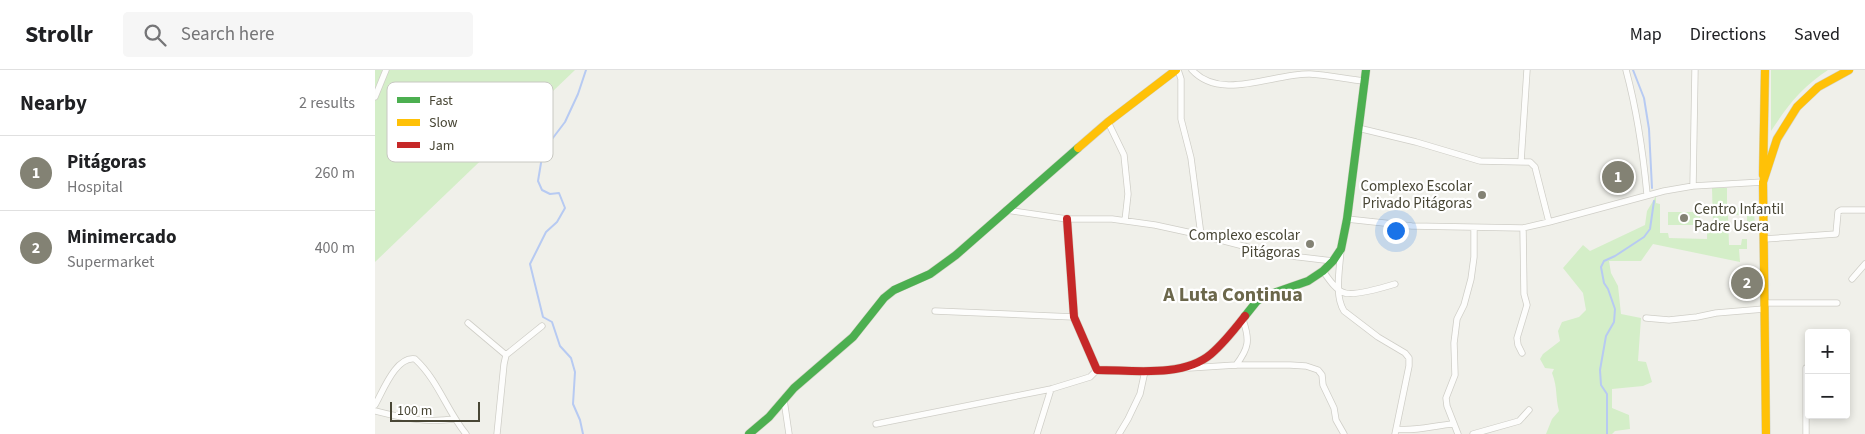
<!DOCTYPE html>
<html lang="en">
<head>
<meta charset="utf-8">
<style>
	:root { --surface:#fff; --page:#f6f6f6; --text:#202124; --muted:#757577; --line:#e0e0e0; --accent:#838274 }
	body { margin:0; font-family:"Source Sans 3",sans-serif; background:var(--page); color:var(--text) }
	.controls { position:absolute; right:15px; bottom:15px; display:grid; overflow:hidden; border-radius:5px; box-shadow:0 2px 8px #0003 }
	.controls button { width:45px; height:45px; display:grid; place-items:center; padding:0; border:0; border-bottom:1px solid var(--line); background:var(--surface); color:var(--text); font:25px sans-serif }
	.scale { position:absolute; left:15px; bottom:12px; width:90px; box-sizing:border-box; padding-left:5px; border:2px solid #484635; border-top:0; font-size:14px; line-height:18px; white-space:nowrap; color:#484635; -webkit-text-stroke:4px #fff; paint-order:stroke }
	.you { position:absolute; left:1020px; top:160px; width:18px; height:18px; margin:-12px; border:4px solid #fff; border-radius:50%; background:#1a73e8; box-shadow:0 0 0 8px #1a73e833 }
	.badge { display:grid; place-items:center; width:32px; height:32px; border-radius:50%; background:var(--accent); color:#fff; font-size:16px; font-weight:700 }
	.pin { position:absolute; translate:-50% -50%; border:2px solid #fff; box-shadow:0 1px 5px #0006 }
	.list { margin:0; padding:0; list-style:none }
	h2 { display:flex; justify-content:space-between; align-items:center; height:65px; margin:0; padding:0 20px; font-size:21px }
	h2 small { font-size:16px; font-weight:400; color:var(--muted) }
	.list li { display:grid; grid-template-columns:32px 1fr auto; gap:15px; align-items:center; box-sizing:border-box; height:75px; padding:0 20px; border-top:1px solid var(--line) }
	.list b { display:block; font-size:19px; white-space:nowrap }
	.list p { margin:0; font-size:16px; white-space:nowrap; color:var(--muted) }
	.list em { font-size:16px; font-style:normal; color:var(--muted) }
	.icon { flex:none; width:28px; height:28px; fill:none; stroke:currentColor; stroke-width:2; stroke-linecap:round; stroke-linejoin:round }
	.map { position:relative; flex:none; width:1490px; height:364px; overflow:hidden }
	header { display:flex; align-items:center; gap:30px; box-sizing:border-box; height:70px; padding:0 25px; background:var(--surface); border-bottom:1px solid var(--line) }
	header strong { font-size:24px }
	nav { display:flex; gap:28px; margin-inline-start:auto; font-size:18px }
	.search { width:350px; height:45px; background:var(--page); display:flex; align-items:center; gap:12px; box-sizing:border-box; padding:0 18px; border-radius:5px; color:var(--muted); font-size:19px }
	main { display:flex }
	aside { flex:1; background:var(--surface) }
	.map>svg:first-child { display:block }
	.green { fill:#d4eec8 }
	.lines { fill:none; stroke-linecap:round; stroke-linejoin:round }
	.stream { stroke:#b7caf2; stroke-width:2 }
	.street-casing { stroke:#cfcec7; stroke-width:7 }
	.fast-casing { stroke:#d1d1c2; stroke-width:9 }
	.slow-casing { stroke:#d1d1c2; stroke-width:9 }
	.jam-casing { stroke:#d1d1c2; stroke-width:9 }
	.street { stroke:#fdfdfc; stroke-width:5.5 }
	.fast { stroke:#4caf50; stroke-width:8 }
	.slow { stroke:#ffc107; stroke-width:8 }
	.jam { stroke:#c62828; stroke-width:8 }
	.poi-dot { fill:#838274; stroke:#fff; stroke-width:2 }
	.labels { text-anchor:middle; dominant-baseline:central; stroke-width:4.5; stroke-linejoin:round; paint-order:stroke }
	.poi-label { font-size:15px; fill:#484635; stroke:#fff; text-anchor:end }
	.district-label { font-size:20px; font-weight:bold; fill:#6b674b; stroke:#fff }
	.key { fill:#fff; stroke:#c8c8c2; stroke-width:1 }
	.key-label { font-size:14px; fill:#484635 }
</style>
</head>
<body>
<header>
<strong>Strollr</strong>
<div class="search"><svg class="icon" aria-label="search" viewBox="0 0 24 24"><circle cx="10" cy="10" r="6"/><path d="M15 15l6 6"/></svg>Search here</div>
<nav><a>Map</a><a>Directions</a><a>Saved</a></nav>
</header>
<main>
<aside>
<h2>Nearby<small>2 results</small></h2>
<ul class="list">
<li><span class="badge">1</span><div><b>Pitágoras</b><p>Hospital</p></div><em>260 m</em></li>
<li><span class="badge">2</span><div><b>Minimercado</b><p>Supermarket</p></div><em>400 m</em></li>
</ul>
</aside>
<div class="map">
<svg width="1490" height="364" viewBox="0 0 1490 364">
	<rect width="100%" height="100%" fill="#f0f0ea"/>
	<path class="green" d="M 0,0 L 200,0 L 0,192 Z
		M 1396,0 L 1453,0 C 1427,17 1413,35 1396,61 Z
		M 1337,118 L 1352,118 L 1352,137 L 1372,138 L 1373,136 L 1379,136 L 1380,161 L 1372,161 L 1372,145 L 1353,145 L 1354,175 L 1366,175 L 1367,169 L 1372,169 L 1372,179 L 1364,179 L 1365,192 L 1278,174 L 1266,191 L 1234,191 L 1236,203 L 1243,216 L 1246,244 L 1266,248 L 1263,291 L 1271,292 L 1277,312 L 1268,316 L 1237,319 L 1237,338 L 1254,345 L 1255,359 L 1240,361 L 1237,364 L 1171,364 L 1177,349 L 1184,341 C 1180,326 1183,319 1177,303 L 1179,299 L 1170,298 L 1165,289 L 1168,284 L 1185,271 L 1183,261 L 1187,252 L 1204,247 L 1211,240 L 1208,223 L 1188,198 L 1208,175 L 1215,181 L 1270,155 L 1272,141 L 1281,126 L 1281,133 L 1285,134 L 1285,163 L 1293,163 L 1294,168 L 1332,169 L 1332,155 L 1338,154 Z
		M 1293,142 L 1325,142 L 1325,155 L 1293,155 Z"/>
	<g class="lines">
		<path class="stream" d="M 1258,0 L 1269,28 L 1274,59 L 1277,118
			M 208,364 L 205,350 L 198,334 L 200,302 L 196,288 L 185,276 L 177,252 L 168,247 L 155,194 L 171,162 L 182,152 L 190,138 L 184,123 L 175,124 L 167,120 L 163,111 L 168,81 L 190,52 L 203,24 L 211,0
			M 1232,364 L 1232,324 L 1226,315 L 1225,300 L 1231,266 L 1239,252 L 1240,239 L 1233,219 L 1229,213 L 1226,197 L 1229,191 L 1240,186 L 1269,167 L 1275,159 L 1279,131"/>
		<g class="street-casing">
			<path id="street" d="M 803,0 L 806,9 L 806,49 L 816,88 L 826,165
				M 817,0 C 846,32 899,3 935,4 C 953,5 971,9 989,11
				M 1251,0 C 1262,41 1268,82 1272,124
				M 0,27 L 11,0
				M 733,52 L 749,85 L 753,124 L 750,151
				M 983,58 L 1041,72 L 1105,91 L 1155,92 L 1160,97 L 1174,152
				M 1146,91 L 1152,0
				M 1318,116 L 1320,0
				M 631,140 L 692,149 L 737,149 L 780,155 L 826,165 L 899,184 L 958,191
				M 972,149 L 1037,156 L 1148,158 L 1174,152 L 1289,121 L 1318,116 L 1388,112
				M 1389,169 L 1461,164 L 1463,142 L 1466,140 L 1490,140
				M 966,179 C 965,198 959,225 969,241 L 1003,267 L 1030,283 L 1034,288 L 1034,296 L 1020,364
				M 948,201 C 953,208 961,221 970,223 C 980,226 1010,217 1020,214
				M 1477,209 L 1490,194
				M 1389,233 L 1462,233
				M 560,241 L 699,247
				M 1271,248 L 1294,250 L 1322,247 L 1341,243 L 1389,239
				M 93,253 L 131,285
				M 1147,283 L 1143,275 L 1142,268 L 1152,235 L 1149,224 L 1148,158
				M 131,285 L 167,256
				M 861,295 C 874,278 875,270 868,250
				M 814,298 L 861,295 L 915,295 L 931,296 L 943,300 L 947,305 L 948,315 L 959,338 L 961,350 L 969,364
				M 409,330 L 414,364
				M 0,335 C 8,321 21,286 40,289 C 63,310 72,341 91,364
				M 0,341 C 27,348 51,353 79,349
				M 501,354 L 676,319 L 715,307 L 722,300
				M 1021,359 C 1040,362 1060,355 1079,354
				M 122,364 L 129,294 L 131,285
				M 662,364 L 676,319
				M 744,364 L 753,349 L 765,324 L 770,301
				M 1083,364 L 1072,336 L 1071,328 L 1080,305 L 1079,273 L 1082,249 L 1089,235 L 1096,209 L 1099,187 L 1099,158
				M 1098,364 L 1144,351 L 1154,340
				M 1431,364 L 1431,298"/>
		</g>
		<g class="fast-casing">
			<path id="fast" d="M 870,246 L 882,231 L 890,226 L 933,211 L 948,201 L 958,191 L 966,179 L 972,149 L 991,0
				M 374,364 L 394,347 L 419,318 L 478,267 L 509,228 L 519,220 L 555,204 L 581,185 L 703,78"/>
		</g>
		<g class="slow-casing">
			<path id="slow" d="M 703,78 L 733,52 L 801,0
				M 1388,105 L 1390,0
				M 1391,364 L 1388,112 L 1402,69 L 1422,37 L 1443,17 L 1474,0"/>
		</g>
		<g class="jam-casing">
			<path id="jam" d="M 692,149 L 699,247 L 722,300 C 757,300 808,308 836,284 C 849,273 859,260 870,246"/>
		</g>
		<use href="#street" class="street"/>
		<use href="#fast" class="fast"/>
		<use href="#slow" class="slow"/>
		<use href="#jam" class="jam"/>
	</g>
	<g class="poi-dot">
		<circle cx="1107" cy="125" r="5"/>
		<circle cx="1309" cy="148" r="5"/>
		<circle cx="935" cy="174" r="5"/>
	</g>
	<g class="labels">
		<g class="poi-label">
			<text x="1097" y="116">Complexo Escolar<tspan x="1097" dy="17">Privado Pitágoras</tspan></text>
			<text x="1319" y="139" text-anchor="start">Centro Infantil<tspan x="1319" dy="17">Padre Usera</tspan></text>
			<text x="925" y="165">Complexo escolar<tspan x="925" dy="17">Pitágoras</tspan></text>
		</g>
		<g class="district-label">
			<text x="858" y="225">A Luta Continua</text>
		</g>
	</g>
	<rect x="12" y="12" width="166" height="80" rx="8" class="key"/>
	<rect x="22" y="27" width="23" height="6" fill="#4caf50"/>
	<rect x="22" y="49" width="23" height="7" fill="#ffc107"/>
	<rect x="22" y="72" width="23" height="6" fill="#c62828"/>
	<g class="key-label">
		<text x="54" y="35">Fast</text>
		<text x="54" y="57">Slow</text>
		<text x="54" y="80">Jam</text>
	</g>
</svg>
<div class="controls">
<button>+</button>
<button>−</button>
</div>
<div class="scale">100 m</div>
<div class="you"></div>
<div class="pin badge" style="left:1243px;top:107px">1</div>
<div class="pin badge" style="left:1372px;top:213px">2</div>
</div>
</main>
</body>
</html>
